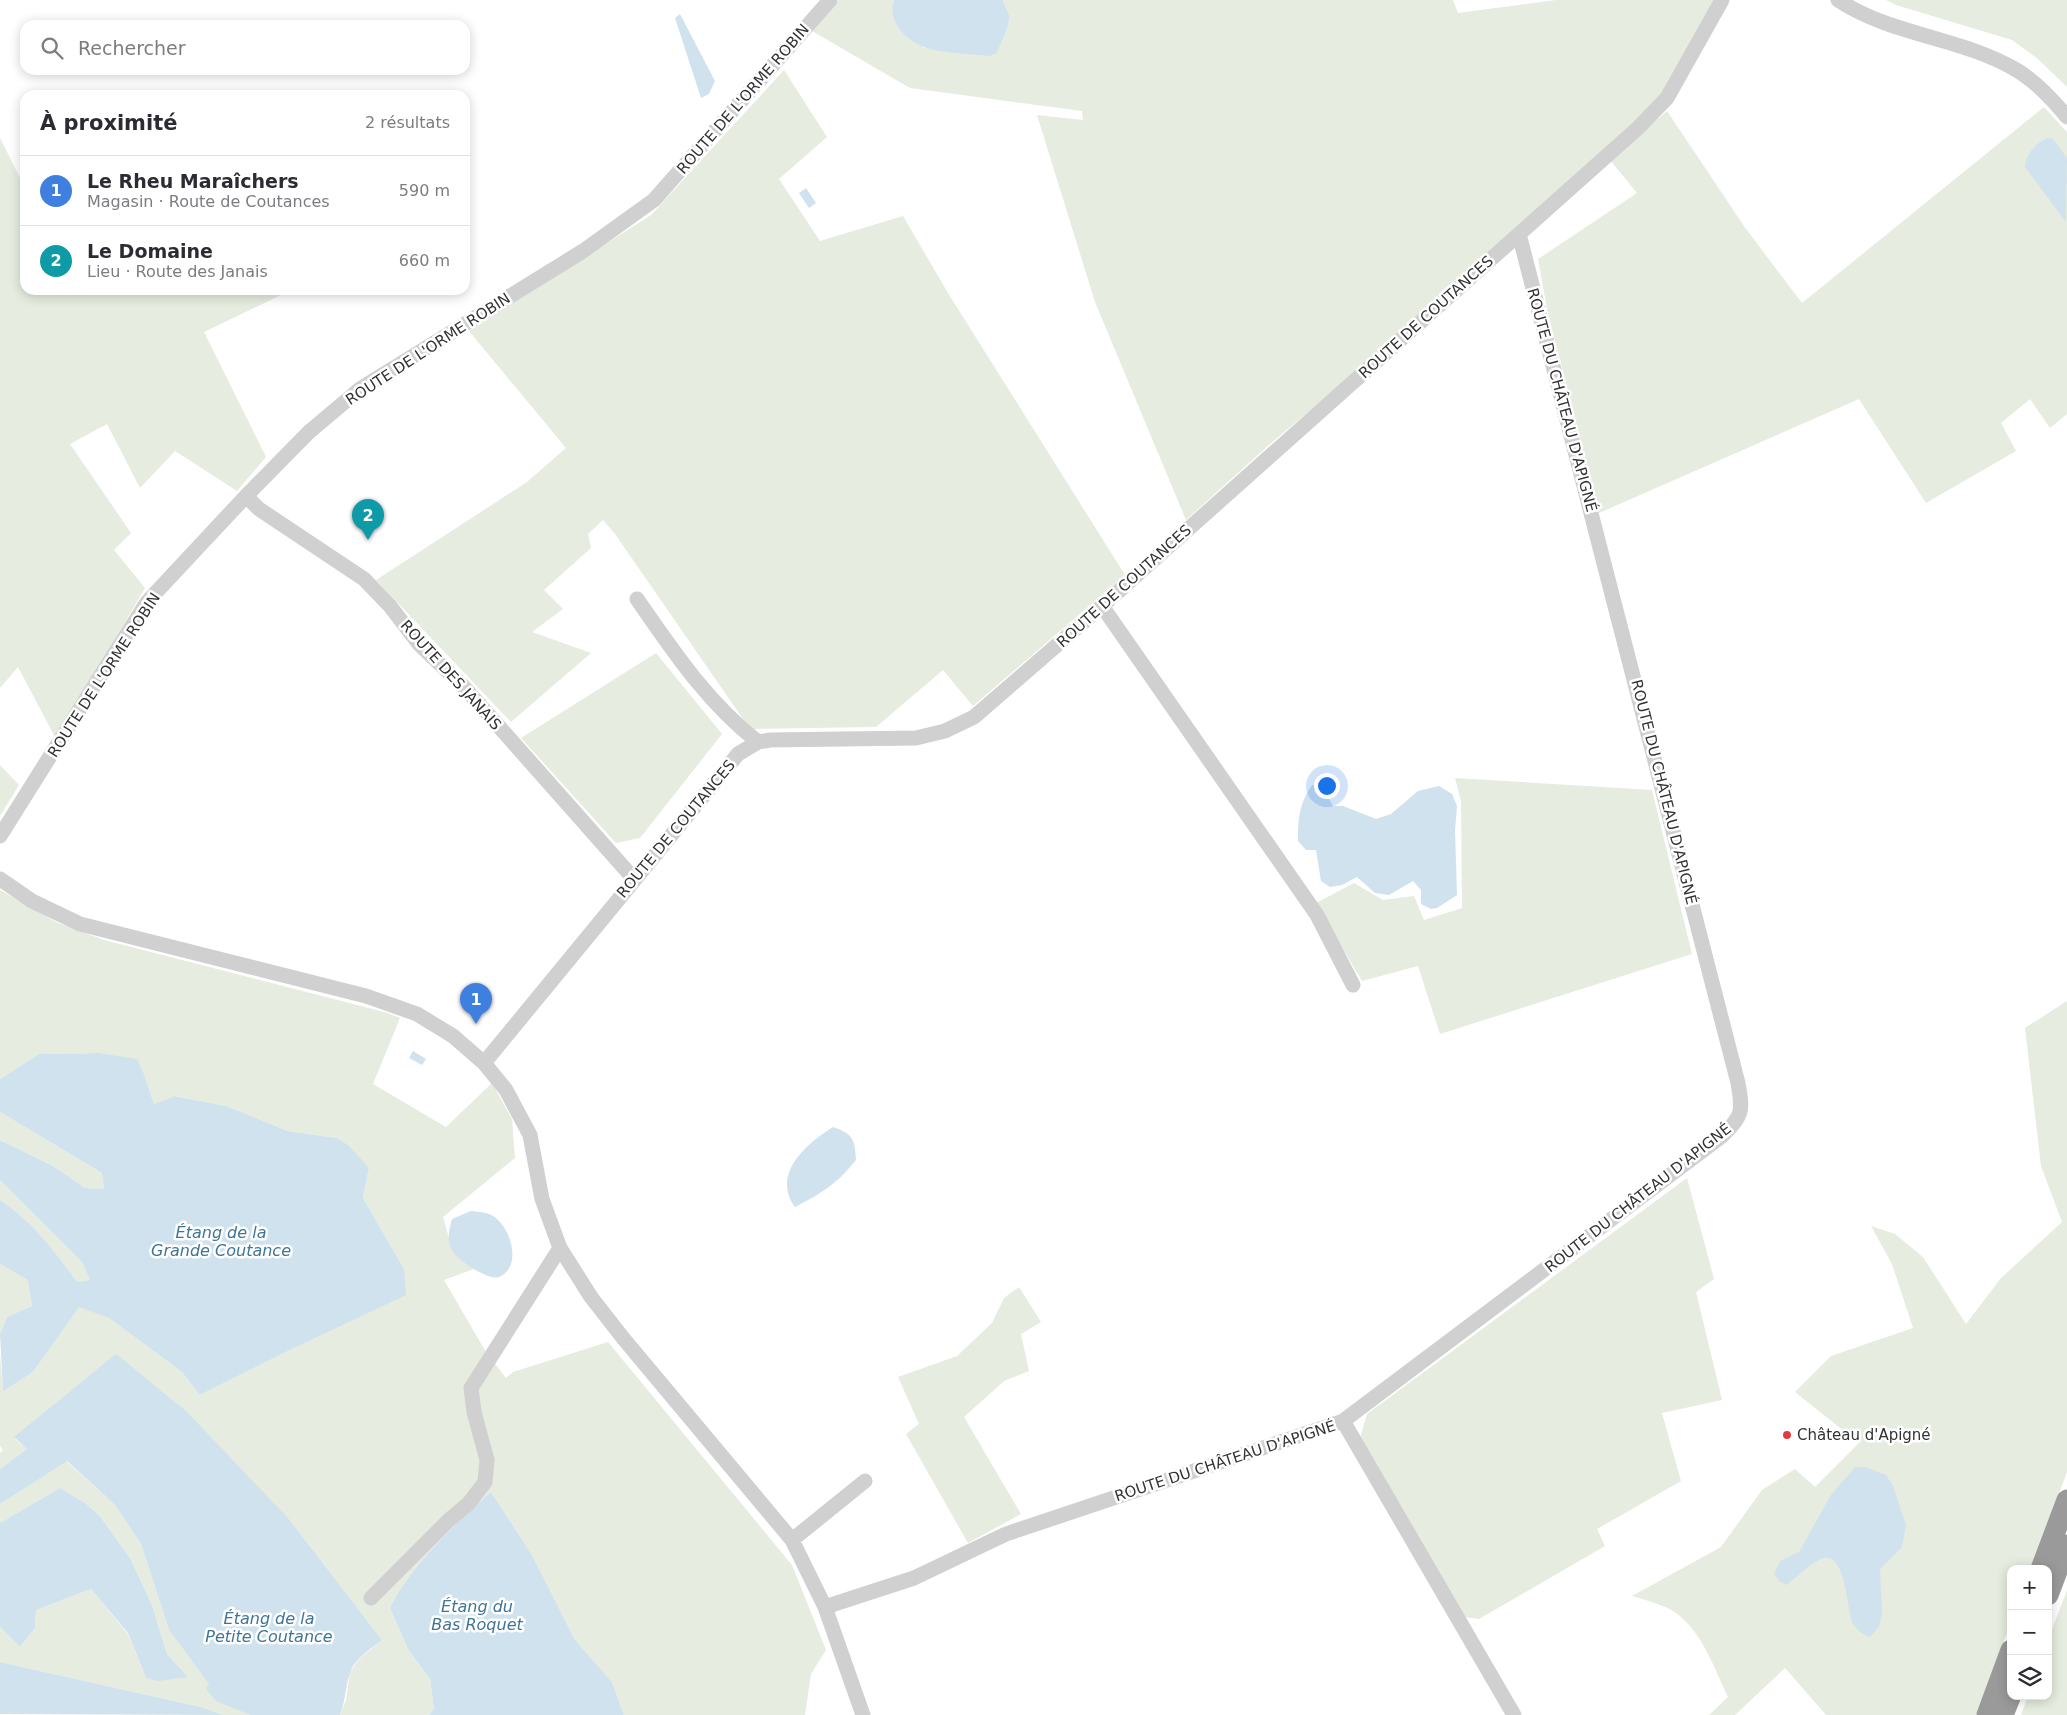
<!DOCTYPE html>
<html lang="fr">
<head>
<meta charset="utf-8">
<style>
	:root { --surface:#fff; --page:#f7f7f7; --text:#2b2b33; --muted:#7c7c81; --line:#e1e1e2; --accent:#e63946 }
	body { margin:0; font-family:"DejaVu Sans",sans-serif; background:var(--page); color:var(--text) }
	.controls { position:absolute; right:15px; bottom:15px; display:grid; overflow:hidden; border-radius:10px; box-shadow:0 2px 12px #0003 }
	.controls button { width:45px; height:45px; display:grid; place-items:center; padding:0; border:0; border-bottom:1px solid var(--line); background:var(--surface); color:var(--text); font:25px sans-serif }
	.you { position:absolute; left:1326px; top:785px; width:18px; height:18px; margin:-12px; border:4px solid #fff; border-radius:50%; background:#1a73e8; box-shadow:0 0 0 8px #1a73e833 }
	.badge { display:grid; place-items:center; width:32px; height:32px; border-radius:50%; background:var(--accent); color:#fff; font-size:16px; font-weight:700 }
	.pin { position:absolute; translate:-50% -41px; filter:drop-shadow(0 1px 2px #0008) }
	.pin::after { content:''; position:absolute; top:26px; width:18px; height:15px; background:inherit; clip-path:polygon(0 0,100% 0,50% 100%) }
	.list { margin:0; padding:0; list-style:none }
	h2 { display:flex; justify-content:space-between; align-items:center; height:65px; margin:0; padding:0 20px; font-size:21px }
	h2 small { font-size:16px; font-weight:400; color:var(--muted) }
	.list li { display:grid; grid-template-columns:32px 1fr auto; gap:15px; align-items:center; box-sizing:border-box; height:70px; padding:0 20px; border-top:1px solid var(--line) }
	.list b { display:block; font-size:19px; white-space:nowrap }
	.list p { margin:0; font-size:16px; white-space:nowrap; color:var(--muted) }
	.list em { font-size:16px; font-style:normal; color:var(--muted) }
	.icon { flex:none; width:28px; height:28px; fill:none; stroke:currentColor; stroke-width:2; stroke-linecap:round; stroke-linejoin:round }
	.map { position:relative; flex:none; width:2067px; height:1715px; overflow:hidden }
	.search { position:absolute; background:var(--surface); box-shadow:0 2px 12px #0003; left:20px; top:20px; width:450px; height:55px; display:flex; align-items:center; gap:12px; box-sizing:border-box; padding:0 18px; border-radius:15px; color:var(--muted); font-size:19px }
	.panel { position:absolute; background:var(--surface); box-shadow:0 2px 12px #0003; left:20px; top:90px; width:450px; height:205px; border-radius:15px }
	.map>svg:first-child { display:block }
	.green { fill:#e6ecdf }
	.water { fill:#cfe2ee }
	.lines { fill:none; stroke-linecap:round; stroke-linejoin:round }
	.minor { stroke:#d0d0d0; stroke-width:15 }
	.highway { stroke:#9a9a9a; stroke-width:21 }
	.poi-dot { fill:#e63946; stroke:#fff; stroke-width:2 }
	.labels { text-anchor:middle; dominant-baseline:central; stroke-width:5; stroke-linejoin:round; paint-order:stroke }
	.street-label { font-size:15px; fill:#333; stroke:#fff }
	.poi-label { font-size:15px; fill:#333; stroke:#fff; text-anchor:start }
	.water-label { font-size:16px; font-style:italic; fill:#3f7597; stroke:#fff }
</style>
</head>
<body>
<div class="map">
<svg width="2067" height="1715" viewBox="0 0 2067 1715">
	<rect width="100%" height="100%" fill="#fff"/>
	<path class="green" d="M 839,0 L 894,0 L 893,4 L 901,31 L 925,48 L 997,53 C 1000,42 1011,25 1009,15 C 1008,10 1004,5 1003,0 L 1453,0 L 1458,13 L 1556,0 L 1716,0 L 1662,93 L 1646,112 L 1370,360 L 1270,444 L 1186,520 L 1095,302 L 1037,115 L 1083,120 L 1082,111 L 910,88 L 812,31 Z
		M 1886,0 L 2067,0 L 2067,87 L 2038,59 L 2012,40 L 1896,5 Z
		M 784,70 L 827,137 L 779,179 L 820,241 L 903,216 L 948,293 L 1125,575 L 973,706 L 943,670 L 876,727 L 750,729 L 615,534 L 603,520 L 588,534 L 591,548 L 544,590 L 563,609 L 532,632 L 591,653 L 511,722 L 376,580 L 527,482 L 566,448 L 469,331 L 651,215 Z
		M 2044,107 L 2067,132 L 2067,414 L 2050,428 L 2030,399 L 2001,423 L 2016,451 L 1926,503 L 1859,399 L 1599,513 L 1547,309 L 1538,259 L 1637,193 L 1610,160 L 1667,111 L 1746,229 L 1802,303 Z
		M 0,138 L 25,188 L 25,290 L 278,290 L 281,295 L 204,332 L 266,457 L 237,491 L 175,451 L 140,488 L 107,424 L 70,444 L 131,533 L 114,550 L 145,588 L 56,739 L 18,667 L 0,688 Z
		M 656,653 L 722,734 L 640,838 L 616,843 L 521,738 Z
		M 0,765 L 19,785 L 0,816 Z
		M 1455,778 L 1652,790 L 1692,954 L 1440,1034 L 1418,966 L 1362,981 L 1316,903 L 1354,883 L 1383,900 L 1414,896 L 1424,920 L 1462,908 L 1461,801 Z
		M 0,890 L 58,923 L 104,940 L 388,1013 L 400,1018 L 373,1084 L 446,1127 L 492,1083 L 512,1119 L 515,1158 L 443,1217 L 453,1252 L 474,1269 L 444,1280 L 486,1352 L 506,1378 L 513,1372 L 608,1342 L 792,1565 L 826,1650 L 811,1674 L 805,1715 L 624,1715 L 612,1682 L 575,1640 L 532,1555 L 491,1492 C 458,1520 408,1569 390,1608 L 408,1649 L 430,1679 L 434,1709 L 429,1715 L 340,1715 L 346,1700 L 350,1672 L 358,1660 L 382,1640 L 289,1519 L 14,1438 L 27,1449 L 0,1469 L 0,1453 L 3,1450 L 0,1446 L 0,1354 L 3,1390 L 33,1372 L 79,1306 L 109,1318 L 182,1372 L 200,1395 L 296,1347 L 404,1269 L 363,1198 L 369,1168 L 337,1138 L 288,1131 L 226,1106 L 176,1096 L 154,1104 L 144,1074 L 137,1060 L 99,1053 L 39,1054 L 0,1079 Z
		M 2067,1001 L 2067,1472 L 2031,1569 L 2011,1569 L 2011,1622 L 1976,1715 L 1826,1715 L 1785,1668 L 1735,1715 L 1709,1715 L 1728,1697 C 1715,1670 1704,1637 1681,1617 C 1668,1605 1648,1601 1632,1596 L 1721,1547 L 1762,1490 L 1795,1469 L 1815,1487 L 1859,1443 L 1795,1392 L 1831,1356 L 1913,1328 L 1892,1264 L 1871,1226 L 1895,1234 L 1923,1257 L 1966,1324 L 2001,1278 L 2062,1222 L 2041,1166 L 2025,1028 Z
		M 0,1112 L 102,1173 L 104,1189 L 85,1188 L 53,1166 L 0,1140 Z
		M 1687,1178 L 1714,1279 L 1696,1292 L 1722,1400 L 1662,1413 L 1681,1481 L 1597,1529 L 1605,1546 L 1479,1619 L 1465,1617 L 1360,1438 L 1367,1414 Z
		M 0,1180 L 82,1262 L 90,1280 L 77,1282 C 55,1251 32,1221 0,1200 Z
		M 0,1264 L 29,1280 L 32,1306 L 7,1317 L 0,1334 Z
		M 1019,1287 L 1041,1322 L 1021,1334 L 1029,1371 L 1004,1381 L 964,1417 L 1021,1514 L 968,1543 L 906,1434 L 919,1424 L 898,1377 L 957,1356 L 992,1323 L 1004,1298 Z
		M 66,1461 L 115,1505 L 141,1544 L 169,1630 L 210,1685 L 206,1689 L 217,1701 L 250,1715 L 223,1715 L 201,1707 L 0,1662 L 0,1627 L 20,1647 L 35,1628 L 36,1610 L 91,1589 L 128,1634 L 146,1678 L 188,1677 L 167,1654 L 152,1605 L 130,1558 L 99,1515 L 85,1503 L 60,1488 L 0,1523 L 0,1504 Z
		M 2067,1590 L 2067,1715 L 2021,1715 L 2028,1696 L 2048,1696 L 2048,1640 Z"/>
	<path class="water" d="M 894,0 L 1003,0 C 1004,5 1008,10 1009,15 C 1011,25 1000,43 997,53 L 990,56 C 973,54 938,53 924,47 C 905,40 887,21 894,0 Z
		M 680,14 L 715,81 L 709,94 L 701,98 L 675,18 Z
		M 2048,138 L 2053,139 L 2067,158 L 2066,222 L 2025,167 C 2025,156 2037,141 2048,138 Z
		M 806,188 L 816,203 L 809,208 L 799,193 Z
		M 1312,785 L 1322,786 L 1333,806 L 1343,806 L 1376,819 L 1391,814 L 1418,791 L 1439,786 L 1452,794 L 1457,806 L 1455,831 L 1457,895 L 1437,908 L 1431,909 L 1421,904 L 1421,890 L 1413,881 L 1389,895 L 1375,893 L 1357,877 L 1342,885 L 1330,887 L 1321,881 L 1316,850 L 1306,850 L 1298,841 C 1298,818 1299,805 1312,785 Z
		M 413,1051 L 426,1059 L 422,1065 L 409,1058 Z
		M 99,1053 L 137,1059 L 144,1074 L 154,1104 L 175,1096 L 226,1106 L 288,1131 L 337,1138 L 349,1146 L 369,1168 L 363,1198 L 404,1269 L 406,1295 L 296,1347 L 200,1395 L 182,1372 L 109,1318 L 79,1307 L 33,1372 L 3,1391 L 0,1334 L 7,1317 L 32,1306 L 28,1280 L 0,1264 L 0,1200 C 32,1221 55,1251 77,1282 L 90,1280 L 82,1262 L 0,1180 L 0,1140 L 53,1166 L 85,1188 L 104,1189 L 102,1173 L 0,1112 L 0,1079 L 39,1054 Z
		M 833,1127 C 853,1134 855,1139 856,1160 C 837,1184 822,1193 795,1207 C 771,1174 806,1144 833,1127 Z
		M 471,1211 C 478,1212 488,1212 493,1216 C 511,1227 523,1267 499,1277 C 489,1281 459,1261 453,1252 C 446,1241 449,1230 452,1219 Z
		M 116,1354 L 186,1411 L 289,1519 L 382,1640 C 371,1649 354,1659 350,1673 C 345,1688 346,1699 340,1715 L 250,1715 L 216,1701 L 206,1689 L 209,1684 L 169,1630 L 141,1544 L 115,1505 L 67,1461 L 0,1504 L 0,1469 L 27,1449 L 14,1437 Z
		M 1855,1467 L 1865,1467 L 1886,1475 L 1893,1486 L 1906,1525 L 1902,1547 L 1880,1569 L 1882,1615 L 1879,1627 L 1870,1637 C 1863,1635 1855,1628 1852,1622 C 1847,1610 1846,1548 1821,1559 C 1808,1565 1797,1577 1786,1585 L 1779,1581 L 1774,1574 L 1780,1561 L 1799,1552 L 1831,1495 Z
		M 60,1488 L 85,1503 L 99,1515 L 130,1558 L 152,1605 L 167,1654 L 188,1677 L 159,1681 L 146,1678 L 128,1633 L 91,1589 L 36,1610 L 35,1628 L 20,1647 L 0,1627 L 0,1523 Z
		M 491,1492 L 532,1555 L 575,1640 L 612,1682 L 624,1715 L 429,1715 L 434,1709 L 430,1679 L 408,1649 L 390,1608 C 408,1569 458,1520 491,1492 Z
		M 0,1662 L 201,1707 L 223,1715 L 0,1714 Z"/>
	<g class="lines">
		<path class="minor" d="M 1838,0 C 1891,35 1958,37 2013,68 C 2032,78 2053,100 2067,117
			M 246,496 L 259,509 L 364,579 L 390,606 L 419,644 L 463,686 L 634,879
			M 637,599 C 673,651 707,702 758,742
			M 1102,606 L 1317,915 L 1353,985
			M 0,836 L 147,602 L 246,496 L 309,432 L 360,389 L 583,251 L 654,200 L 830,0
			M 0,879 L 32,901 L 80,924 L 366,996 L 417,1014 L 453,1036 L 484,1063 L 506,1090 L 530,1135 L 542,1199 L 560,1248 L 591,1297 L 623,1338 L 792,1540 L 825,1607 L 863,1715
			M 484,1063 L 738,754 L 758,742 L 770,740 L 916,738 L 945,731 L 974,717 L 1102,606 L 1638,128 L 1667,98 L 1722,0
			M 1343,1421 L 1514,1715
			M 792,1540 L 865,1481
			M 371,1598 L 448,1521 L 469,1503 L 485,1482 L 487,1460 L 474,1412 L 471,1388 L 560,1248
			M 825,1607 L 914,1578 L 1006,1534 L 1343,1421 L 1722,1136 C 1743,1115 1743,1112 1738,1083 L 1519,234"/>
		<path class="highway" d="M 2041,1569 L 2067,1500
			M 2048,1595 L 2067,1545
			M 1987,1715 L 2011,1650
			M 2003,1715 L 2011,1695"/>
	</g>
	<circle class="poi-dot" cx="1787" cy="1435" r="5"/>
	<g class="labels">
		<g class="street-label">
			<text transform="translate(743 99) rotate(-49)">ROUTE DE L'ORME ROBIN</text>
			<text transform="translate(1426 317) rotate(-42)">ROUTE DE COUTANCES</text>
			<text transform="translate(428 349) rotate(-33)">ROUTE DE L'ORME ROBIN</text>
			<text transform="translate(1562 400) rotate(75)">ROUTE DU CHÂTEAU D'APIGNÉ</text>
			<text transform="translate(1124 586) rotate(-42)">ROUTE DE COUTANCES</text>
			<text transform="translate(104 675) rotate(-57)">ROUTE DE L'ORME ROBIN</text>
			<text transform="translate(451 675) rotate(48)">ROUTE DES JANAIS</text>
			<text transform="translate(1664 792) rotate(76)">ROUTE DU CHÂTEAU D'APIGNÉ</text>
			<text transform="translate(676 829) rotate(-50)">ROUTE DE COUTANCES</text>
			<text transform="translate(1638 1198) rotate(-38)">ROUTE DU CHÂTEAU D'APIGNÉ</text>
			<text transform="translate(1225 1461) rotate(-18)">ROUTE DU CHÂTEAU D'APIGNÉ</text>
		</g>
		<g class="poi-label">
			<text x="1797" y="1435">Château d'Apigné</text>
		</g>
		<g class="water-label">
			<text x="221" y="1232">Étang de la<tspan x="221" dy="18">Grande Coutance</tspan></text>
			<text x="477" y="1606">Étang du<tspan x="477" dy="18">Bas Roquet</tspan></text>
			<text x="269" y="1618">Étang de la<tspan x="269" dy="18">Petite Coutance</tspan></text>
		</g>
	</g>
</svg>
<div class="controls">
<button>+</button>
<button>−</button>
<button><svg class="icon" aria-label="layers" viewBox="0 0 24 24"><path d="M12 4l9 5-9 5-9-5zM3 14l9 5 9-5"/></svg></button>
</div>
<div class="you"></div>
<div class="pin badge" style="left:476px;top:1024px;background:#3f7fe0">1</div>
<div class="pin badge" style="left:368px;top:540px;background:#0f9aa8">2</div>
<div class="search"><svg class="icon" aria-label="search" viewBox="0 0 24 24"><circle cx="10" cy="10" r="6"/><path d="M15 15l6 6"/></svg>Rechercher</div>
<section class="panel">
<h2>À proximité<small>2 résultats</small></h2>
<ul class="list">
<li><span class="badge" style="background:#3f7fe0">1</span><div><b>Le Rheu Maraîchers</b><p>Magasin · Route de Coutances</p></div><em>590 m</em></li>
<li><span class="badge" style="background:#0f9aa8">2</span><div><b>Le Domaine</b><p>Lieu · Route des Janais</p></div><em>660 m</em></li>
</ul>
</section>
</div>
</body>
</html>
